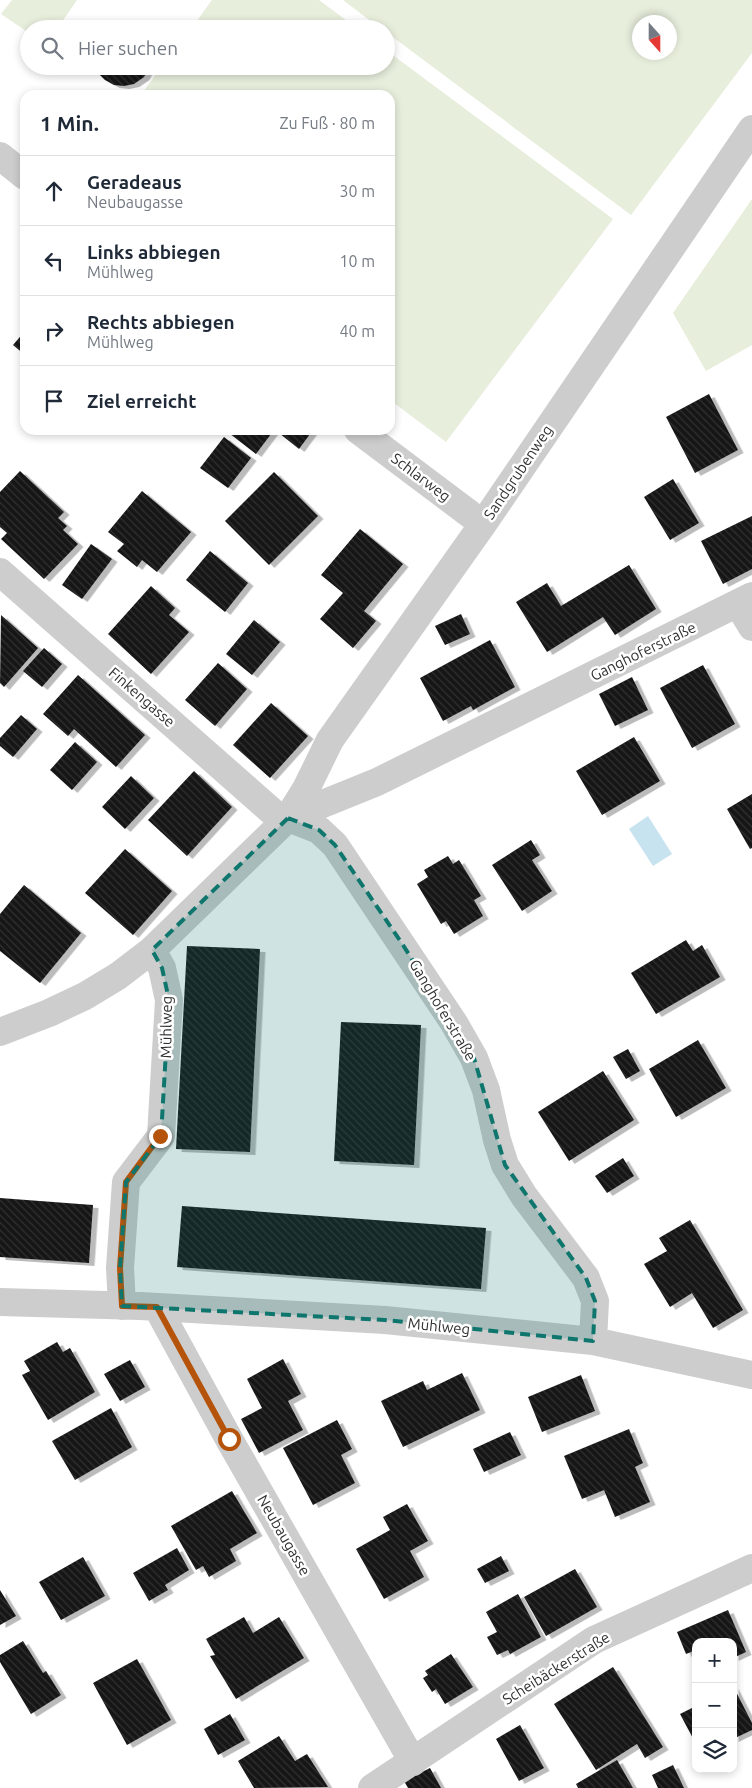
<!DOCTYPE html>
<html lang="de">
<head>
<meta charset="utf-8">
<style>
	:root { --surface:#fff; --page:#f6f6f7; --text:#1f2937; --muted:#747a83; --line:#e0e1e3 }
	body { margin:0; font-family:Ubuntu,sans-serif; background:var(--page); color:var(--text) }
	.controls { position:absolute; right:15px; bottom:15px; display:grid; overflow:hidden; border-radius:10px; box-shadow:0 2px 8px #0003 }
	.controls button { width:45px; height:45px; display:grid; place-items:center; padding:0; border:0; border-bottom:1px solid var(--line); background:var(--surface); color:var(--text); font:25px sans-serif }
	.compass { position:absolute; left:632px; top:15px; width:45px; height:45px; border-radius:50%; background:var(--surface); box-shadow:0 2px 8px #0003; rotate:159deg }
	.stop { position:absolute; width:15px; height:15px; margin:-11px; border:4px solid #b45309; border-radius:50%; background:#fff }
	.stop.end { background:#b45309; border-color:#fff; box-shadow:0 1px 5px #0008 }
	.list { margin:0; padding:0; list-style:none }
	h2 { display:flex; justify-content:space-between; align-items:center; height:65px; margin:0; padding:0 20px; font-size:21px }
	h2 small { font-size:16px; font-weight:400; color:var(--muted) }
	.list li { display:grid; grid-template-columns:32px 1fr auto; gap:15px; align-items:center; box-sizing:border-box; height:70px; padding:0 20px; border-top:1px solid var(--line) }
	.list b { display:block; font-size:19px; white-space:nowrap }
	.list p { margin:0; font-size:16px; white-space:nowrap; color:var(--muted) }
	.list em { font-size:16px; font-style:normal; color:var(--muted) }
	.icon { flex:none; width:28px; height:28px; fill:none; stroke:currentColor; stroke-width:2; stroke-linecap:round; stroke-linejoin:round }
	.map { position:relative; flex:none; width:752px; height:1788px; overflow:hidden }
	.search { position:absolute; background:var(--surface); box-shadow:0 2px 8px #0003; left:20px; top:20px; width:375px; height:55px; display:flex; align-items:center; gap:12px; box-sizing:border-box; padding:0 18px; border-radius:28px; color:var(--muted); font-size:19px }
	.panel { position:absolute; background:var(--surface); box-shadow:0 2px 8px #0003; left:20px; top:90px; width:375px; height:345px; border-radius:15px }
	.map>svg:first-child { display:block }
	.green { fill:#e7eedc; fill-rule:evenodd }
	.water { fill:#c7e3ef }
	.building { fill:url(#building-back-hatch); filter:url(#shadow) }
	.lines { fill:none; stroke-linecap:round; stroke-linejoin:round }
	.minor { stroke:#cdcdcd; stroke-width:28 }
	.route { stroke:#b45309; stroke-width:6 }
	.marked { fill:#0f766e; fill-opacity:0.2; stroke:#0f766e; stroke-width:4; stroke-dasharray:10 6; stroke-linejoin:round }
	.labels { text-anchor:middle; dominant-baseline:central; stroke-width:5; stroke-linejoin:round; paint-order:stroke }
	.street-label { font-size:15px; fill:#303030; stroke:#fff }
</style>
</head>
<body>
<div class="map">
<svg width="752" height="1788" viewBox="0 0 752 1788">
	<defs>
		<pattern id="building-back-hatch" width="6" height="6" patternUnits="userSpaceOnUse" patternTransform="scale(1.25)"><rect width="6" height="6" fill="#171717"/><path d="M-1 5l2 2M0 0l6 6M5-1l2 2" fill="none" stroke="#303030"/></pattern>
		<filter id="shadow"><feDropShadow dx="5.5" dy="3" stdDeviation="0" flood-color="#0004"/></filter>
	</defs>
	<rect width="100%" height="100%" fill="#fff"/>
	<path class="green" d="M 12,0 L 77,0 L 57,29 L 29,29 L 29,33 L 1,14 Z
		M 212,0 L 319,0 L 358,29 L 191,29 Z
		M 343,0 L 752,0 L 752,53 L 631,215 L 386,32 L 386,29 L 381,29 ZM 670,22 L 670,52 L 640,52 L 640,22 Z
		M 386,50 L 613,219 L 446,442 L 390,400 L 390,95 L 141,95 L 162,66 L 386,66 Z
		M 752,199 L 752,345 L 706,371 L 673,313 Z"/>
	<path class="water" d="M 648,816 L 672,854 L 653,866 L 629,829 Z"/>
	<path class="building" d="M 95,66 L 150,66 L 144,77 L 134,84 L 124,86 L 114,85 L 105,80 L 98,73 Z
		M 25,331 L 25,355 L 13,345 Z
		M 709,394 L 738,450 L 695,473 L 666,417 Z
		M 225,430 L 274,430 L 256,454 Z
		M 282,430 L 313,430 L 299,449 L 279,433 Z
		M 224,437 L 251,458 L 228,488 L 200,468 Z
		M 20,471 L 64,512 L 58,518 L 67,526 L 63,530 L 78,544 L 44,579 L 1,539 L 7,533 L 0,527 L 0,492 Z
		M 274,472 L 318,516 L 269,565 L 225,521 Z
		M 673,479 L 699,523 L 670,540 L 644,497 Z
		M 142,491 L 191,532 L 157,572 L 142,560 L 137,567 L 117,551 L 124,544 L 108,532 Z
		M 752,516 L 752,569 L 723,584 L 701,541 Z
		M 360,529 L 403,564 L 364,611 L 376,621 L 353,648 L 320,619 L 343,593 L 321,575 Z
		M 91,544 L 112,559 L 82,599 L 62,585 Z
		M 210,551 L 248,583 L 225,612 L 186,580 Z
		M 629,565 L 656,609 L 615,635 L 603,617 L 547,652 L 516,602 L 547,583 L 561,606 Z
		M 151,586 L 175,608 L 169,615 L 189,632 L 151,674 L 108,634 Z
		M 461,614 L 470,634 L 445,645 L 435,626 Z
		M 1,615 L 38,648 L 4,687 L 0,683 Z
		M 254,620 L 280,642 L 252,675 L 226,654 Z
		M 490,640 L 515,687 L 473,710 L 471,706 L 443,721 L 420,678 Z
		M 44,648 L 62,664 L 42,687 L 23,671 Z
		M 218,663 L 247,689 L 215,726 L 185,700 Z
		M 703,665 L 735,724 L 692,748 L 660,688 Z
		M 78,675 L 145,735 L 116,767 L 74,729 L 68,736 L 43,714 Z
		M 632,677 L 648,710 L 615,726 L 599,694 Z
		M 271,703 L 308,736 L 270,778 L 233,745 Z
		M 21,715 L 37,729 L 13,757 L 0,746 L 0,738 Z
		M 634,737 L 660,781 L 602,815 L 576,771 Z
		M 75,742 L 97,762 L 72,790 L 50,770 Z
		M 194,771 L 232,807 L 187,856 L 148,820 Z
		M 131,776 L 154,798 L 125,829 L 102,807 Z
		M 752,794 L 752,848 L 750,849 L 727,809 Z
		M 531,840 L 540,855 L 532,860 L 552,891 L 522,911 L 492,865 Z
		M 125,849 L 172,891 L 133,935 L 85,893 Z
		M 448,856 L 453,864 L 459,860 L 481,896 L 474,900 L 483,916 L 454,934 L 446,921 L 441,924 L 417,884 L 428,877 L 424,870 Z
		M 24,885 L 81,933 L 40,983 L 0,951 L 0,914 Z
		M 686,940 L 693,951 L 702,945 L 720,977 L 656,1014 L 631,973 Z
		M 187,946 L 260,949 L 250,1152 L 176,1149 Z
		M 341,1022 L 421,1025 L 414,1165 L 334,1161 Z
		M 698,1040 L 726,1088 L 676,1117 L 649,1069 Z
		M 628,1049 L 640,1071 L 626,1079 L 613,1057 Z
		M 603,1071 L 634,1120 L 569,1161 L 538,1112 Z
		M 623,1158 L 634,1176 L 607,1193 L 595,1176 Z
		M 0,1198 L 93,1205 L 89,1263 L 0,1257 Z
		M 182,1206 L 486,1228 L 481,1289 L 177,1267 Z
		M 690,1220 L 743,1310 L 713,1328 L 692,1293 L 670,1307 L 644,1264 L 667,1251 L 659,1238 Z
		M 57,1342 L 63,1352 L 70,1348 L 95,1392 L 48,1420 L 22,1375 L 30,1371 L 24,1361 Z
		M 283,1359 L 301,1394 L 288,1401 L 303,1430 L 259,1453 L 241,1419 L 262,1408 L 247,1379 Z
		M 130,1360 L 145,1387 L 120,1401 L 104,1374 Z
		M 462,1373 L 480,1410 L 403,1447 L 381,1401 L 423,1381 L 427,1390 Z
		M 581,1375 L 595,1411 L 542,1432 L 528,1397 Z
		M 111,1408 L 132,1447 L 75,1480 L 52,1441 Z
		M 337,1420 L 352,1449 L 341,1455 L 355,1483 L 313,1505 L 283,1448 Z
		M 629,1429 L 643,1463 L 635,1467 L 650,1502 L 615,1517 L 604,1490 L 582,1499 L 564,1456 Z
		M 510,1432 L 521,1455 L 484,1472 L 473,1449 Z
		M 232,1491 L 257,1533 L 230,1549 L 236,1561 L 209,1577 L 203,1566 L 196,1570 L 171,1526 Z
		M 407,1504 L 428,1541 L 410,1551 L 424,1577 L 384,1599 L 356,1549 L 390,1530 L 383,1517 Z
		M 177,1548 L 189,1570 L 165,1585 L 168,1590 L 149,1601 L 133,1573 Z
		M 501,1556 L 509,1571 L 485,1583 L 477,1569 Z
		M 83,1557 L 105,1596 L 61,1620 L 39,1582 Z
		M 575,1569 L 597,1607 L 546,1636 L 524,1597 Z
		M 0,1590 L 16,1616 L 0,1625 Z
		M 518,1594 L 541,1637 L 510,1654 L 508,1650 L 497,1655 L 487,1637 L 497,1632 L 486,1612 Z
		M 728,1610 L 746,1652 L 733,1658 L 733,1642 L 696,1642 L 696,1650 L 686,1654 L 677,1632 Z
		M 244,1617 L 253,1633 L 279,1617 L 304,1658 L 236,1699 L 210,1656 L 215,1655 L 206,1639 Z
		M 23,1641 L 43,1673 L 46,1671 L 61,1695 L 31,1714 L 0,1662 L 0,1655 Z
		M 451,1654 L 473,1687 L 445,1704 L 436,1689 L 432,1692 L 423,1678 L 428,1675 L 425,1671 Z
		M 137,1659 L 171,1720 L 127,1745 L 93,1683 Z
		M 613,1667 L 663,1747 L 645,1758 L 637,1744 L 596,1770 L 554,1704 Z
		M 733,1686 L 752,1723 L 752,1730 L 733,1739 Z
		M 696,1706 L 696,1744 L 680,1714 Z
		M 230,1714 L 245,1740 L 218,1755 L 204,1729 Z
		M 520,1725 L 544,1768 L 519,1781 L 496,1739 Z
		M 279,1736 L 295,1761 L 307,1754 L 328,1787 L 254,1788 L 238,1761 Z
		M 617,1760 L 633,1788 L 578,1788 L 576,1784 Z
		M 673,1765 L 684,1788 L 658,1788 L 652,1775 Z
		M 430,1768 L 441,1788 L 408,1788 L 404,1781 Z"/>
	<g class="lines">
		<path class="minor" d="M 0,156 L 25,176
			M 358,430 L 483,524
			M 0,572 L 284,822
			M 738,604 L 752,627
			M 0,1032 L 49,1013 L 85,996 L 118,976 L 152,950 L 288,818 L 377,782 L 752,596
			M 0,1302 L 140,1306 L 385,1320 L 593,1341 L 752,1375
			M 122,1306 L 120,1268 L 126,1182 L 161,1136 L 169,1000 L 162,968 L 152,950
			M 157,1307 L 229,1439 L 413,1762
			M 593,1341 L 595,1301 L 586,1278 L 524,1196 L 505,1165 L 497,1140 L 486,1090 L 474,1058 L 454,1023 L 335,845 L 319,830 L 288,818 L 306,789 L 330,740 L 483,524 L 752,129
			M 372,1788 L 594,1640 L 752,1568"/>
	</g>
	<g class="lines">
		<path class="route" d="M 160,1136 L 126,1182 L 120,1268 L 122,1306 L 157,1307 L 229,1439"/>
	</g>
	<path class="marked" d="M 288,818 L 319,830 L 335,845 L 403,945 L 474,1058 L 505,1165 L 586,1278 L 595,1301 L 593,1341 L 385,1320 L 122,1306 L 120,1268 L 126,1182 L 161,1136 L 169,1000 L 162,968 L 152,950 Z"/>
	<g class="labels">
		<g class="street-label">
			<text transform="translate(518 472) rotate(-56)">Sandgrubenweg</text>
			<text transform="translate(421 477) rotate(37)">Schlarweg</text>
			<text transform="translate(643 651) rotate(-26)">Ganghoferstraße</text>
			<text transform="translate(142 697) rotate(41)">Finkengasse</text>
			<text transform="translate(443 1010) rotate(59)">Ganghoferstraße</text>
			<text transform="translate(166 1027) rotate(-89)">Mühlweg</text>
			<text transform="translate(439 1326) rotate(6)">Mühlweg</text>
			<text transform="translate(284 1535) rotate(60)">Neubaugasse</text>
			<text transform="translate(556 1668) rotate(-32)">Scheibäckerstraße</text>
		</g>
	</g>
</svg>
<div class="controls">
<button>+</button>
<button>−</button>
<button><svg class="icon" aria-label="layers" viewBox="0 0 24 24"><path d="M12 4l9 5-9 5-9-5zM3 14l9 5 9-5"/></svg></button>
</div>
<svg class="compass" viewBox="-18 -18 36 36"><path d="M0-13l5 13h-10z" fill="#e53935"/><path d="M0 13l5-13h-10z" fill="#747a83"/></svg>
<div class="stop" style="left:229px;top:1439px"></div>
<div class="stop end" style="left:160px;top:1136px"></div>
<div class="search"><svg class="icon" aria-label="search" viewBox="0 0 24 24"><circle cx="10" cy="10" r="6"/><path d="M15 15l6 6"/></svg>Hier suchen</div>
<section class="panel">
<h2>1 Min.<small>Zu Fuß · 80 m</small></h2>
<ul class="list">
<li><svg class="icon" aria-label="ahead" viewBox="0 0 24 24"><path d="M12 20V5M6 11l6-6 6 6"/></svg><div><b>Geradeaus</b><p>Neubaugasse</p></div><em>30 m</em></li>
<li><svg class="icon" aria-label="left" viewBox="0 0 24 24"><path d="M17 20v-9H6M10 6l-5 5 5 5"/></svg><div><b>Links abbiegen</b><p>Mühlweg</p></div><em>10 m</em></li>
<li><svg class="icon" aria-label="right" viewBox="0 0 24 24"><path d="M7 20v-9h11M14 6l5 5-5 5"/></svg><div><b>Rechts abbiegen</b><p>Mühlweg</p></div><em>40 m</em></li>
<li><svg class="icon" aria-label="arrive" viewBox="0 0 24 24"><path d="M6 21V4h12l-3 4 3 4H6"/></svg><div><b>Ziel erreicht</b></div></li>
</ul>
</section>
</div>
</body>
</html>
